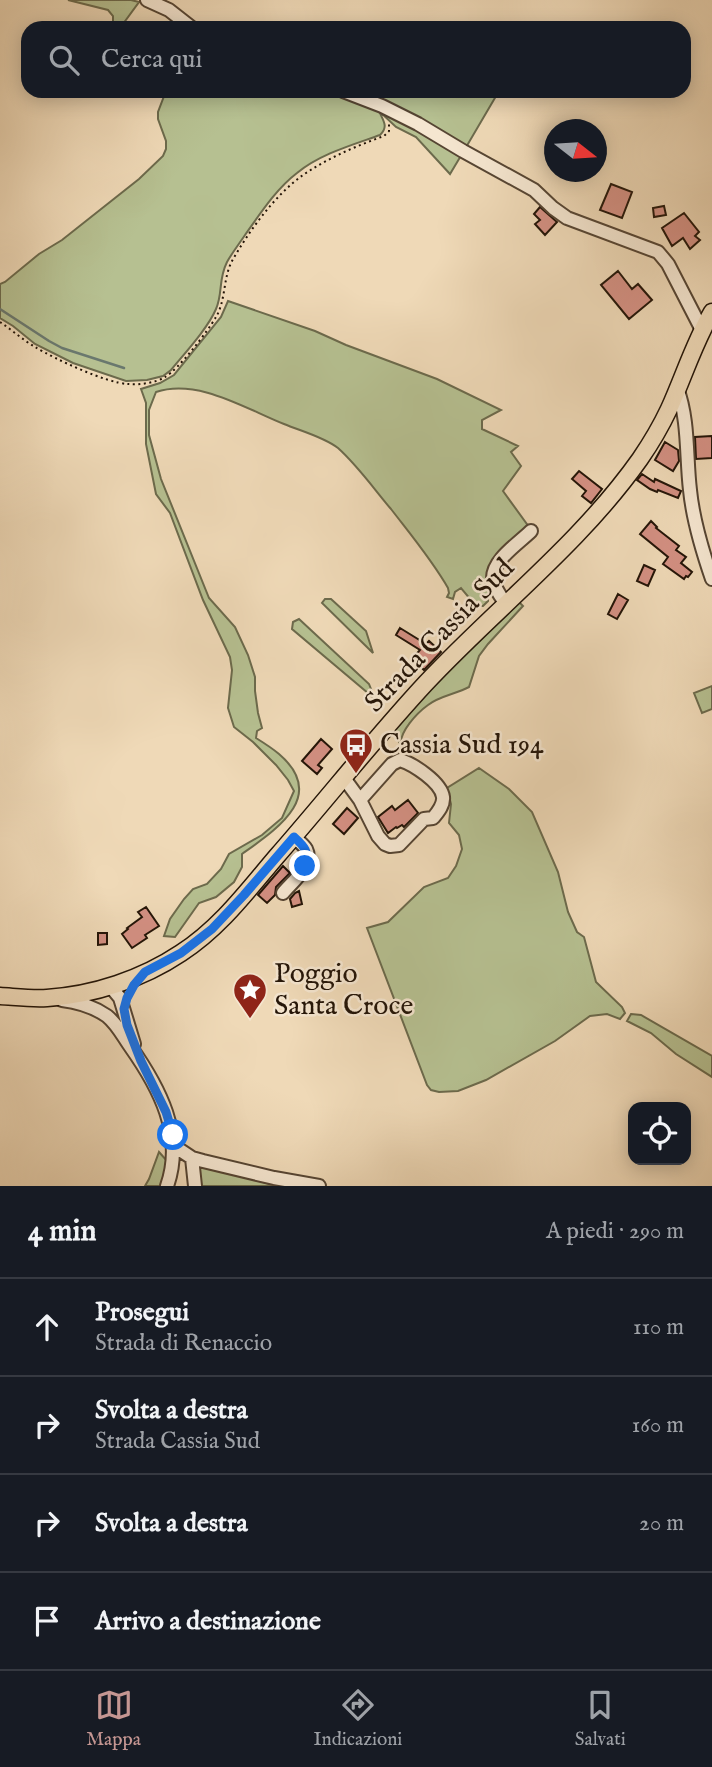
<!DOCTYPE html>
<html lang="it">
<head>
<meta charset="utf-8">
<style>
	:root { --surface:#171b24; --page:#242831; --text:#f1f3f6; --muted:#9ea1a6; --line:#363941; --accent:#c59692 }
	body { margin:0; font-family:"IM FELL English",serif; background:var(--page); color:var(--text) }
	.controls { position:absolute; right:21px; bottom:21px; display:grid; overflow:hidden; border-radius:14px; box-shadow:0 4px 18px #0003 }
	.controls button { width:63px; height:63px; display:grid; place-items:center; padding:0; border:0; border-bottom:2px solid var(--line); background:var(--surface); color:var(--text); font:35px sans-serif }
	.compass { position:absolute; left:544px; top:119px; width:63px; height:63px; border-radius:50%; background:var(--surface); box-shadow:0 4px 18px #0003; rotate:107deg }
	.stop { position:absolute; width:21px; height:21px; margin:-16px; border:5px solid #1a73e8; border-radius:50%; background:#fff }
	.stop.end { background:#1a73e8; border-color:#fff; box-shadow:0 2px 7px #0008 }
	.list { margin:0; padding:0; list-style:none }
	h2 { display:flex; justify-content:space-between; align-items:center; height:91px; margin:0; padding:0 28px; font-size:30px }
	h2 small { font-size:23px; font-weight:400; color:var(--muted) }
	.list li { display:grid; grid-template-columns:46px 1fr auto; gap:21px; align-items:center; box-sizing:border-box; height:98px; padding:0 28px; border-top:2px solid var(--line) }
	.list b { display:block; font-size:26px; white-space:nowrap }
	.list p { margin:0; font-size:23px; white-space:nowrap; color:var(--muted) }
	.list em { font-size:23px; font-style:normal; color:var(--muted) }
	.icon { flex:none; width:38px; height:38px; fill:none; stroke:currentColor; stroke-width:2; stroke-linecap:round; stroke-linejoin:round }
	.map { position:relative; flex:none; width:712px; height:1186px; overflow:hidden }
	.search { position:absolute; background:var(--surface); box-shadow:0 4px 18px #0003; left:21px; right:21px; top:21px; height:77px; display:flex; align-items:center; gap:18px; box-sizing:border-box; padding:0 24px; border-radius:21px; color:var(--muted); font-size:26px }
	.sheet { height:483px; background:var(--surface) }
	nav { display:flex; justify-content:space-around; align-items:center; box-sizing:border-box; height:98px; border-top:2px solid var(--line); background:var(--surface); font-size:19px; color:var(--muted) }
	nav a { display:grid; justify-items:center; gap:4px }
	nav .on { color:var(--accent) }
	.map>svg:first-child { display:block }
	.green { fill:#b6c091; stroke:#6c6a4c; stroke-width:2 }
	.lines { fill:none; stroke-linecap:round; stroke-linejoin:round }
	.stream { stroke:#6a786e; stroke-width:2.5 }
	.building { fill:#d49083; stroke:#231407; stroke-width:2 }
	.minor-casing { stroke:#564533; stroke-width:16 }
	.major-casing { stroke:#231407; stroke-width:19 }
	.path { stroke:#231407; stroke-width:2; stroke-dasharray:2 3.5; stroke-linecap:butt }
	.minor { stroke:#f5e6d0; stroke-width:12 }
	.major { stroke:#efd9b7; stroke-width:16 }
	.route { stroke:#1a73e8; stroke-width:9 }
	.labels { text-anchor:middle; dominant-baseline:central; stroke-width:5; stroke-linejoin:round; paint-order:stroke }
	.street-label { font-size:28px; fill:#231407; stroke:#f5e6d0 }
	.poi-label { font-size:28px; fill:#231407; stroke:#f5e6d0; text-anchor:start }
</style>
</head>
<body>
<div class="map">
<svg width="712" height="1186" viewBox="0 0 712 1186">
	<rect width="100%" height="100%" fill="#efd9b7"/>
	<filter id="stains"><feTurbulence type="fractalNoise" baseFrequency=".00286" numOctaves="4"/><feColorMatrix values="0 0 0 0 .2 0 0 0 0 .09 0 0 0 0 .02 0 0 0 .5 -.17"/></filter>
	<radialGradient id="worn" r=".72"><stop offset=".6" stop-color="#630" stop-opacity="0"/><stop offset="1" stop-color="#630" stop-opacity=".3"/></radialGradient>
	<path class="green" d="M 68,0 L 131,0 L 139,2 L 120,28 L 113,28 L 113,16 L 108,10 Z
		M 166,91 L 336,91 L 353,97 L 462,154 L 450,174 L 416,137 L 396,127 L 379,111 C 383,121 389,126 380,135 C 352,145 320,154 297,173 C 276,189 260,214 245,235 C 239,244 232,253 227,262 C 218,280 223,293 216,309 C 208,328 185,353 171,370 L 163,376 L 147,380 L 126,381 L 73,363 L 35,344 L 13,326 L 0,318 L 0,284 L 5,282 L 39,254 L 62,240 L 139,179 L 163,156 L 166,149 L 166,141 L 158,119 L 158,112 Z
		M 352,91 C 358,91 364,90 370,91 C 391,94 396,103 417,91 L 499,91 L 465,149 Z
		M 228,301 L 315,331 L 346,345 L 437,379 L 501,410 L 482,420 L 482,429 L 518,446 L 511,452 L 521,466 L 503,491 L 529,527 L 489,577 L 488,601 L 483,606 L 476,606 L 461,588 L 455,592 L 453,599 L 447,597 L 449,593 L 448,588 C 432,560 411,535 391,509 C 374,489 358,466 338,448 C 324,437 301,431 284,424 C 246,409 198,378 156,392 L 149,410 L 149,435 L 161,479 L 209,598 L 235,627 L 248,655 L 255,677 L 255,691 L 258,713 L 262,728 L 257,731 L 256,738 C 264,743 272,748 279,754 C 328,796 277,829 242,854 L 242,867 L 234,882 L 216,897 L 199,903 L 175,937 L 164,936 L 170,919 L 184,899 L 193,889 L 207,884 L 221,869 L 229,854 L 262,835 L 282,818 L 294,791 L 288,780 L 276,765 L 253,742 L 234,727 L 228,708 L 232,670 L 230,657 L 203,600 L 170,513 L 156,494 L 146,444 L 146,403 L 141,389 L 160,383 L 174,375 L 221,317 Z
		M 325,599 L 331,599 L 366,631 L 373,653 L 322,603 Z
		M 518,601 L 523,606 L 488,644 L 479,656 L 469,687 C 456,694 439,696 428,705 C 417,713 399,732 401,745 L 392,731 L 450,665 Z
		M 299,619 L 369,684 L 375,699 L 292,629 L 293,622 Z
		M 712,686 L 712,709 L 702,713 L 694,693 Z
		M 479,768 L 509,789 L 532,812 L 558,872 L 568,912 L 577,932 L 584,937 L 596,982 L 622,1007 L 625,1013 L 620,1019 L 607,1014 L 590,1016 L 555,1041 L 486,1080 L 458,1091 L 439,1092 L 431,1090 L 427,1085 L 367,928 L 388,922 L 424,887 L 448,878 L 456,866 L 462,849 L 459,835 L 449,823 L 451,804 L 447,788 Z
		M 631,1014 L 641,1015 L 712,1056 L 712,1077 L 676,1054 L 651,1033 L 627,1021 Z
		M 159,1152 L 168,1162 L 161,1186 L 145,1186 L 149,1179 Z
		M 199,1165 L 270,1184 L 272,1186 L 201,1186 Z"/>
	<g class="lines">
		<path class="stream" d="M 0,309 L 49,341 L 62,348 L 124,368"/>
	</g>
	<path class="building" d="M 611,184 L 632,192 L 622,218 L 600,210 Z
		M 664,206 L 666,215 L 654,217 L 653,208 Z
		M 540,207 L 557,222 L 545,235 L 535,224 L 540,220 L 534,214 Z
		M 684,213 L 699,232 L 695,236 L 700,240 L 690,249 L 683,238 L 672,246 L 662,228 Z
		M 618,271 L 632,289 L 638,284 L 652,300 L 629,319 L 601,285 Z
		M 712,436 L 712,458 L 696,459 L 695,437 Z
		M 665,442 L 678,450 L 679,461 L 673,471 L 655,460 Z
		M 579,471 L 602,489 L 591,503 L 582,496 L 586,491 L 572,479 Z
		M 642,474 L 654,482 L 655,479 L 681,491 L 678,498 L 658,490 L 657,492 L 650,489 L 637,480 Z
		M 651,521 L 657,527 L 656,528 L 679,546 L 676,550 L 686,557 L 681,563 L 692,572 L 688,577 L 686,576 L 684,579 L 663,564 L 668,557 L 640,534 Z
		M 644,565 L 655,570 L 648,586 L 637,581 Z
		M 618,594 L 628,600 L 617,619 L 608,614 Z
		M 400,628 L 426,644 L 429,641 L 441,652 L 424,670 L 412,659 L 420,650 L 396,635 Z
		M 321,739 L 332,749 L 318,765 L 322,768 L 317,774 L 302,761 Z
		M 408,800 L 418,813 L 404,827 L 402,825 L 397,828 L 396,827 L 388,833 L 378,817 L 392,806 L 395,810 Z
		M 347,808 L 358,818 L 344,834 L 333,824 Z
		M 283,866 L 290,873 L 276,887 L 275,895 L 267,903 L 258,895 Z
		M 299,891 L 302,904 L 292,907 L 290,899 L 295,893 Z
		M 146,907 L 159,926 L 145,935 L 147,938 L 132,948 L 122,934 L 128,929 L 127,928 L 142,917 L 138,912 Z
		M 98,933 L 107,933 L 107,944 L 98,945 Z"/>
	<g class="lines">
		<g class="minor-casing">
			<path id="minor" d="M 147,0 L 169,10 L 192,28
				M 343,91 L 382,106 L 418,124 L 463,151 L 534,190 L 553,208 L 567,218 L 658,252 L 668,264 L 702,330
				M 677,388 C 689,420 686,457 690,490 C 693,521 702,550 712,579
				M 506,604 C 501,597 494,588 493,579 C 492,560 519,543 531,531
				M 344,778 L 360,800 L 378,836 L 385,844 L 390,846 L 399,845 L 424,819 L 433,818 C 438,812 444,805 443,797 C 441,782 413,764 400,760 L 392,764 L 360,800
				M 283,893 C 292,882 314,865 306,849 C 303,844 298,841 294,837
				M 110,986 L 120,998 L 134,1044
				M 62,1000 C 78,1002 94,1007 107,1016 C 117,1024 123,1036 130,1046 C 159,1087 185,1135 167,1186
				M 174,1146 L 192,1158 L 203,1161 L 274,1178 L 319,1186
				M 192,1158 L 195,1186"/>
		</g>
		<g class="major-casing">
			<path id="major" d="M 0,996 C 16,997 32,999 47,998 C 94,995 142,979 181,953 C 220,928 248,890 277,856 C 327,799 374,739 425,684 C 496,608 580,544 640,459 C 651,443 661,426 669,409 C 684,376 694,343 712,312"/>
		</g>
		<path class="path" d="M 0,322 C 12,330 23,340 35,347 C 55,359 106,383 128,384 C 140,385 155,383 165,377 C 178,370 208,331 216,317 C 226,300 223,278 232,261 C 249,231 275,195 303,175 C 328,158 356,146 384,136 L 389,131 L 389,123"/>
		<use href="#minor" class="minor"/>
		<use href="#major" class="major"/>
	</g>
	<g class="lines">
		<path class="route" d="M 173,1135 L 166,1112 L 141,1061 L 127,1025 L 124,1009 L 127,998 L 134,985 L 145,972 L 181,953 L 212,929 L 244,895 L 294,837 C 304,846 310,852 305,866"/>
	</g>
	<defs>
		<g id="bus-pin" transform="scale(1.75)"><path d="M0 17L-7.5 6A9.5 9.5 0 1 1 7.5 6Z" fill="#8f2418" stroke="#f5e6d0"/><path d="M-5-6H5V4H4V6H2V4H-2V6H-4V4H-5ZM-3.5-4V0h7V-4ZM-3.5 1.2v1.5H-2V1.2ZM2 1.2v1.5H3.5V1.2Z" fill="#fff"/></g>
		<g id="sight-pin" transform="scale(1.75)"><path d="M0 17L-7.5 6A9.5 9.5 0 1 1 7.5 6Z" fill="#8f2418" stroke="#f5e6d0"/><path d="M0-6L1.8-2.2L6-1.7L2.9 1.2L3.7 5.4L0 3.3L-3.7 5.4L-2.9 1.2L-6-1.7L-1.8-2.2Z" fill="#fff"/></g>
	</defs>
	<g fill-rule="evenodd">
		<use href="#bus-pin" x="356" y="745"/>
		<use href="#sight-pin" x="250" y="990"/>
	</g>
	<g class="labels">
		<g class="street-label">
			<text transform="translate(440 636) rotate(-46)">Strada Cassia Sud</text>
		</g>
		<g class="poi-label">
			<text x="380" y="745">Cassia Sud 194</text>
			<text x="274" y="974">Poggio<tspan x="274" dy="32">Santa Croce</tspan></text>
		</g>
	</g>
	<rect width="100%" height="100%" filter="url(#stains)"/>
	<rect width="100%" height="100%" fill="url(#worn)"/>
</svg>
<div class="controls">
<button><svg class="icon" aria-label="locate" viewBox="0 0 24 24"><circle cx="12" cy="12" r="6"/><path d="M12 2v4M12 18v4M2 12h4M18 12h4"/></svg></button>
</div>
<svg class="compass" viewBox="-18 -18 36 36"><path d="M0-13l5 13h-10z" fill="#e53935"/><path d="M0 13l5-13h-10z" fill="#9ea1a6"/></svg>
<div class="stop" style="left:173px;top:1135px"></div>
<div class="stop end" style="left:305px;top:866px"></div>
<div class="search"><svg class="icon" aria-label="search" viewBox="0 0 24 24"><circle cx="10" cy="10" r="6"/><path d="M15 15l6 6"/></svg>Cerca qui</div>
</div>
<section class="sheet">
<h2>4 min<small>A piedi · 290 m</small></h2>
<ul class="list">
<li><svg class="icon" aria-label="ahead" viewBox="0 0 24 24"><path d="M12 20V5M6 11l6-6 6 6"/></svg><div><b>Prosegui</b><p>Strada di Renaccio</p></div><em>110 m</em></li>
<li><svg class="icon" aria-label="right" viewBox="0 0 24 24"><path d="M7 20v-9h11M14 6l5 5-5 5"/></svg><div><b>Svolta a destra</b><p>Strada Cassia Sud</p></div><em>160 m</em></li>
<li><svg class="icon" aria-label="right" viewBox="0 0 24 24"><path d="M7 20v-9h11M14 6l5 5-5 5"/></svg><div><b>Svolta a destra</b></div><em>20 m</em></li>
<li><svg class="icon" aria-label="arrive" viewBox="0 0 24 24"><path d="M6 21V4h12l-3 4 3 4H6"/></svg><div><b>Arrivo a destinazione</b></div></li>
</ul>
</section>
<nav>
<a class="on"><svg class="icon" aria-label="map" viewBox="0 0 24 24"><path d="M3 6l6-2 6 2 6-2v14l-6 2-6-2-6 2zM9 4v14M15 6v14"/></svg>Mappa</a>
<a><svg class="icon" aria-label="directions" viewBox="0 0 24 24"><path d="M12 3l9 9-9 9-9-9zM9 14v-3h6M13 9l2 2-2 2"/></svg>Indicazioni</a>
<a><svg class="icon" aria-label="saved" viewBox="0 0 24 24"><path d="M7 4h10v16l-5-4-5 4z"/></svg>Salvati</a>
</nav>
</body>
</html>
